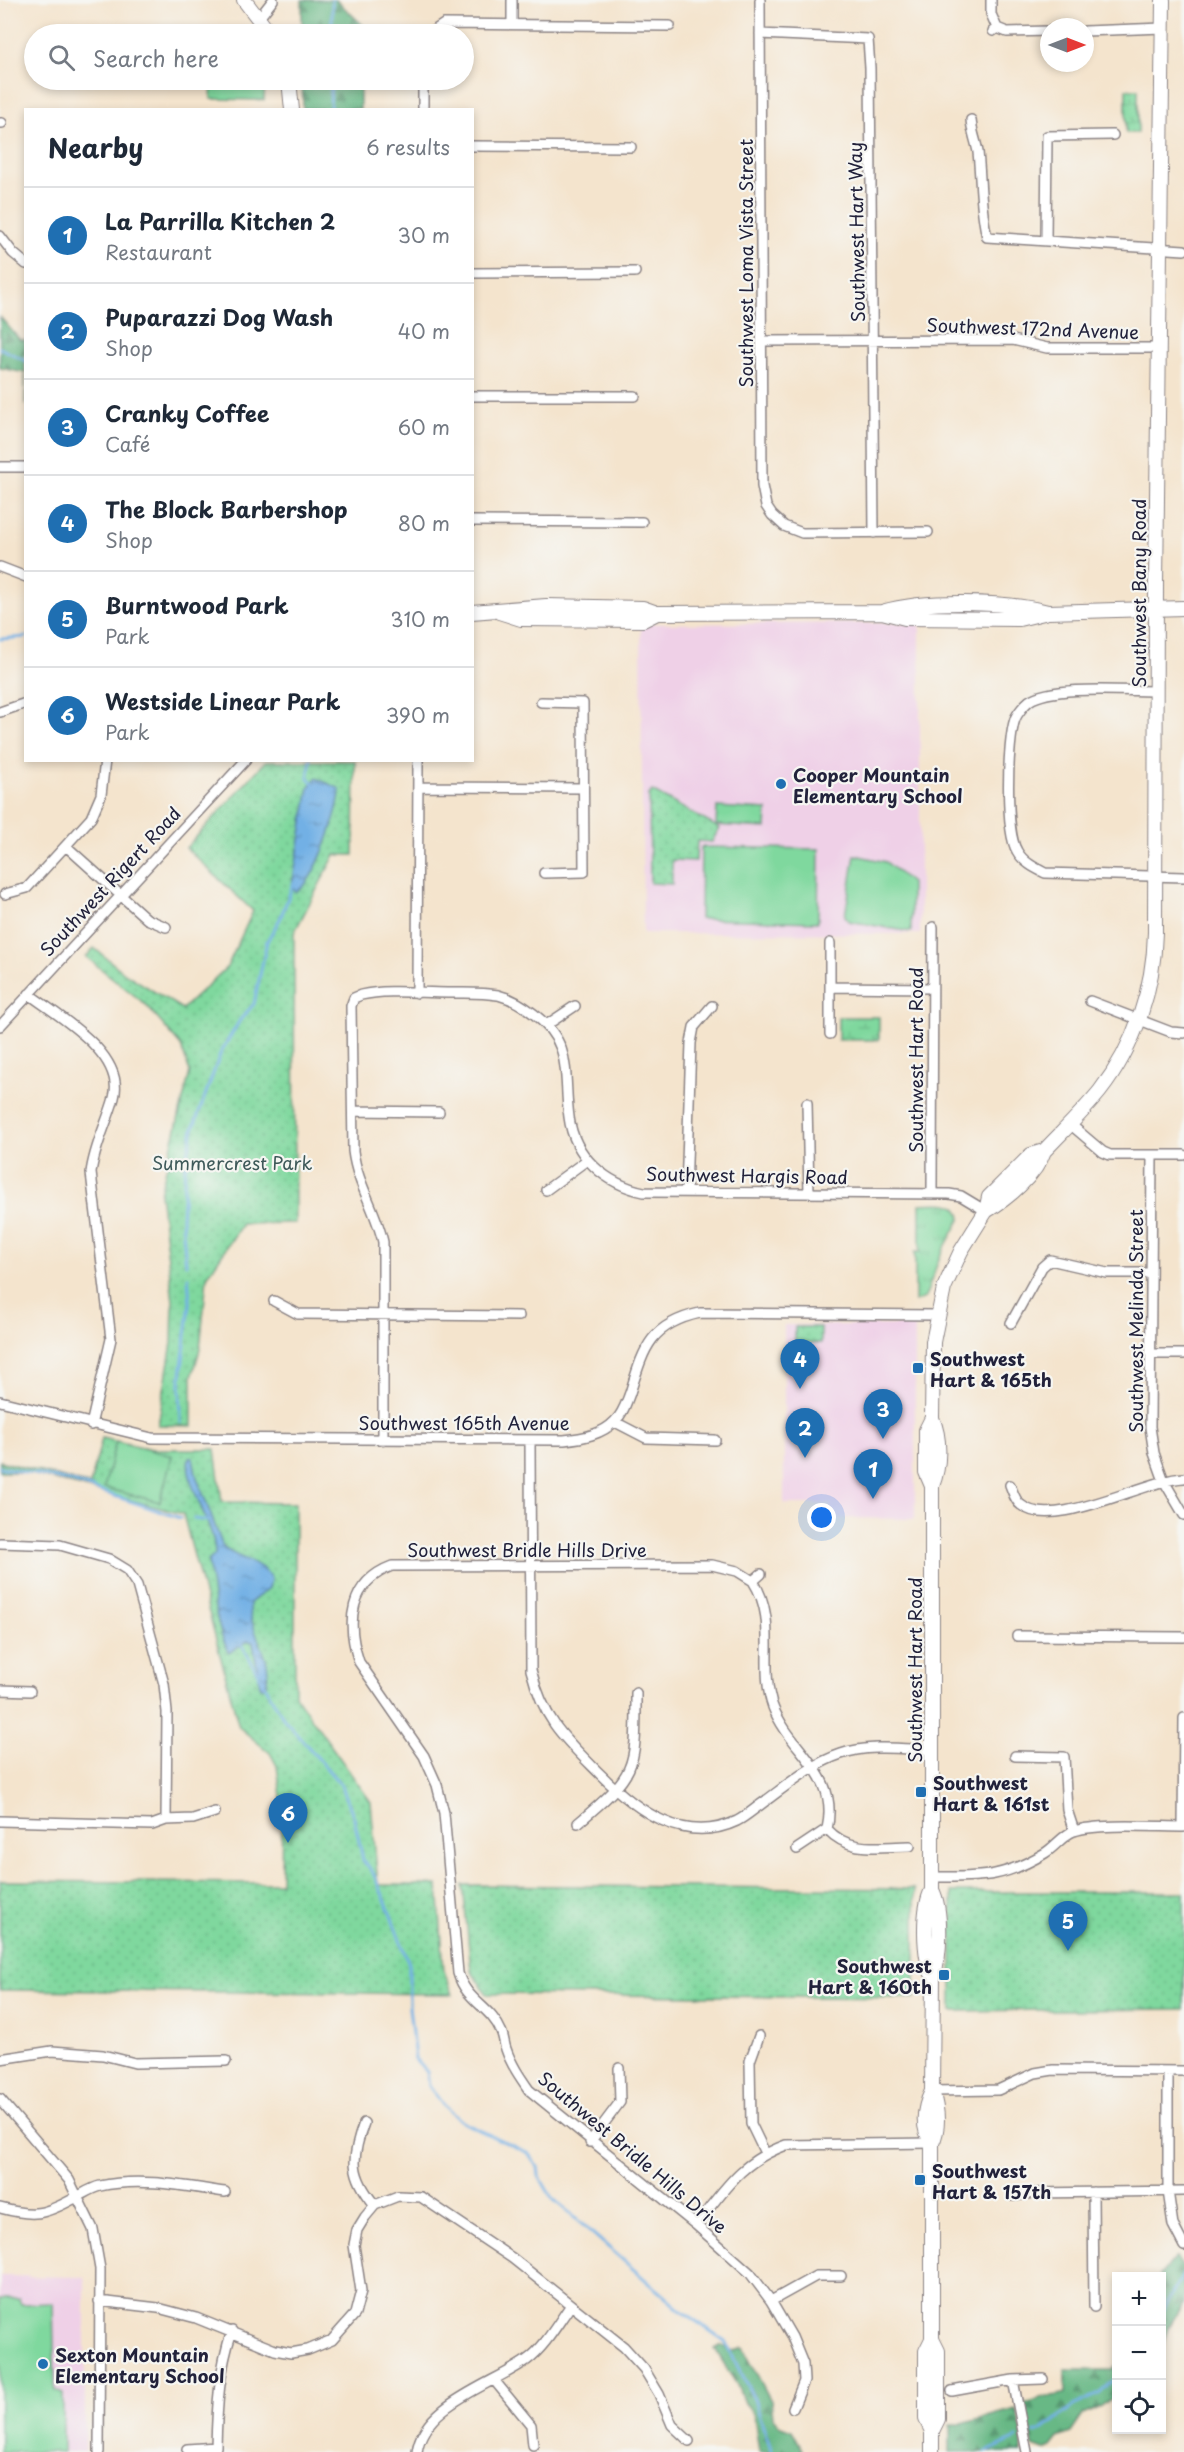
<!DOCTYPE html>
<html lang="en">
<head>
<meta charset="utf-8">
<style>
	:root { --surface:#fff; --page:#f6f6f7; --text:#1f2937; --muted:#747a83; --line:#e0e1e3; --accent:#1f6fb2 }
	body { margin:0; font-family:"Playpen Sans",sans-serif; background:var(--page); color:var(--text) }
	.controls { position:absolute; right:18px; bottom:18px; display:grid; overflow:hidden; border-radius:0px; box-shadow:0 3px 9px #0003 }
	.controls button { width:54px; height:54px; display:grid; place-items:center; padding:0; border:0; border-bottom:2px solid var(--line); background:var(--surface); color:var(--text); font:30px sans-serif }
	.compass { position:absolute; left:1040px; top:18px; width:54px; height:54px; border-radius:50%; background:var(--surface); box-shadow:0 3px 9px #0003; rotate:90deg }
	.you { position:absolute; left:822px; top:1518px; width:21px; height:21px; margin:-15px; border:4px solid #fff; border-radius:50%; background:#1a73e8; box-shadow:0 0 0 9px #1a73e833 }
	.badge { display:grid; place-items:center; width:39px; height:39px; border-radius:50%; background:var(--accent); color:#fff; font-size:20px; font-weight:700 }
	.pin { position:absolute; translate:-50% -50px; filter:drop-shadow(0 2px 3px #0008) }
	.pin::after { content:''; position:absolute; top:32px; width:21px; height:18px; background:inherit; clip-path:polygon(0 0,100% 0,50% 100%) }
	.list { margin:0; padding:0; list-style:none }
	h2 { display:flex; justify-content:space-between; align-items:center; height:78px; margin:0; padding:0 24px; font-size:26px }
	h2 small { font-size:20px; font-weight:400; color:var(--muted) }
	.list li { display:grid; grid-template-columns:39px 1fr auto; gap:18px; align-items:center; box-sizing:border-box; height:96px; padding:0 24px; border-top:2px solid var(--line) }
	.list b { display:block; font-size:22px; white-space:nowrap }
	.list p { margin:0; font-size:20px; white-space:nowrap; color:var(--muted) }
	.list em { font-size:20px; font-style:normal; color:var(--muted) }
	.icon { flex:none; width:33px; height:33px; fill:none; stroke:currentColor; stroke-width:2; stroke-linecap:round; stroke-linejoin:round }
	.map { position:relative; flex:none; width:1184px; height:2452px; overflow:hidden }
	.search { position:absolute; background:var(--surface); box-shadow:0 3px 9px #0003; left:24px; top:24px; width:450px; height:66px; display:flex; align-items:center; gap:15px; box-sizing:border-box; padding:0 21px; border-radius:33px; color:var(--muted); font-size:22px }
	.panel { position:absolute; background:var(--surface); box-shadow:0 3px 9px #0003; left:24px; top:108px; width:450px; height:654px; border-radius:0px }
	.map>svg:first-child { display:block }
	.built { fill:#efd0e7 }
	.grass { fill:url(#grass-tufts); stroke:#507d6c; stroke-width:1.5 }
	.forest { fill:url(#forest-firs); stroke:#446d60; stroke-width:1.5 }
	.wetland { fill:url(#wetland-marsh); stroke:#507d6c; stroke-width:1.5 }
	.park { fill:url(#park-dots); stroke:#507d6c; stroke-width:1.5 }
	.pitch { fill:#7fd89e; stroke:#507d6c; stroke-width:1.5 }
	.water { fill:url(#water-ripples); stroke:#4a6990; stroke-width:1.5 }
	.lines { fill:none; stroke-linecap:round; stroke-linejoin:round }
	.stream { stroke:#72b0e5; stroke-width:3 }
	.street-casing { stroke:#8b8384; stroke-width:12 }
	.secondary-casing { stroke:#8b8384; stroke-width:16 }
	.street { stroke:#fff; stroke-width:9 }
	.secondary { stroke:#fff; stroke-width:14 }
	.poi-dot { fill:#1f6fb2; stroke:#f6f6f2; stroke-width:2 }
	.labels { text-anchor:middle; dominant-baseline:central; stroke-width:4.5; stroke-linejoin:round; paint-order:stroke }
	.street-label { font-size:18px; fill:#22223b; stroke:#f6f6f2 }
	.poi-label { font-size:18px; font-weight:bold; fill:#22223b; stroke:#f6f6f2; text-anchor:start }
	.park-label { font-size:18px; fill:#3e5959; stroke:#f6f6f2 }
</style>
</head>
<body>
<div class="map">
<svg width="1184" height="2452" viewBox="0 0 1184 2452">
	<defs>
		<pattern id="grass-tufts" width="24" height="20" patternUnits="userSpaceOnUse" patternTransform="scale(1.5)"><rect width="24" height="20" fill="#7fd89e"/><path d="M3 7l-1-3M5 7V3M7 7l1-3M15 17l-1-3M17 17v-4M19 17l1-3" fill="none" stroke="#6db989"/></pattern>
		<pattern id="forest-firs" width="22" height="20" patternUnits="userSpaceOnUse" patternTransform="scale(1.5)"><rect width="22" height="20" fill="#67b885"/><path d="M5 1l3.5 6h-7zM16 11l3.5 6h-7z" fill="#54956e"/></pattern>
		<pattern id="wetland-marsh" width="20" height="14" patternUnits="userSpaceOnUse" patternTransform="scale(1.5)"><rect width="20" height="14" fill="#7fd89e"/><path d="M1 5h8M5 5V1M11 12h8M15 12V8" fill="none" stroke="#6db989"/></pattern>
		<pattern id="park-dots" width="8" height="8" patternUnits="userSpaceOnUse" patternTransform="scale(1.5)"><rect width="8" height="8" fill="#7fd89e"/><path d="M2 2h.1M6 6h.1" fill="none" stroke="#6db989" stroke-width="1.8" stroke-linecap="round"/></pattern>
		<pattern id="water-ripples" width="26" height="14" patternUnits="userSpaceOnUse" patternTransform="scale(1.5)"><rect width="26" height="14" fill="#72b0e5"/><path d="M2 4q2-2 4 0t4 0M15 11q2-2 4 0t4 0" fill="none" stroke="#5d8fbb"/></pattern>
	</defs>
	<rect width="100%" height="100%" fill="#f6f6f2"/>
	<filter id="ink" filterUnits="userSpaceOnUse"><feTurbulence type="fractalNoise" baseFrequency=".0167" numOctaves="2"/><feDisplacementMap in="SourceGraphic" scale="12" xChannelSelector="R" yChannelSelector="G"/><feConvolveMatrix kernelMatrix="1 2 1 2 8 2 1 2 1" color-interpolation-filters="sRGB"/></filter>
	<filter id="wash" filterUnits="userSpaceOnUse"><feTurbulence type="fractalNoise" baseFrequency=".008" numOctaves="4" result="noise"/><feDisplacementMap in="SourceGraphic" scale="24" xChannelSelector="R" yChannelSelector="G"/><feGaussianBlur stdDeviation="1.35" result="paint"/><feColorMatrix in="noise" values="0 0 0 0 0 0 0 0 0 0 0 0 0 0 0 0 0 1.4 0 .05"/><feComposite in="paint" operator="in"/></filter>
	<g filter="url(#wash)">
		<rect width="100%" height="100%" fill="#f4e4cd"/>
		<path class="built" d="M 920,623 L 920,934 L 643,933 L 641,624 Z
			M 784,1325 L 915,1325 L 915,1519 L 830,1518 L 830,1504 L 784,1504 Z
			M 0,2276 L 85,2277 L 85,2452 L 0,2452 Z"/>
		<path class="grass" d="M 920,1204 C 936,1204 958,1198 961,1218 L 940,1256 L 925,1298 L 915,1302 L 915,1252 L 920,1252 Z"/>
		<path class="forest" d="M 302,0 L 336,0 L 363,25 L 364,34 L 302,34 Z
			M 302,80 L 360,80 L 360,109 L 303,109 Z
			M 0,317 L 20,340 L 25,340 L 25,406 L 25,373 L 0,368 Z
			M 0,1461 L 90,1485 L 89,1489 L 24,1472 L 0,1472 Z
			M 1176,2257 L 1184,2269 L 1184,2303 L 1168,2328 L 1162,2347 L 1160,2275 Z
			M 722,2345 L 732,2352 L 743,2348 L 771,2401 L 773,2417 L 781,2426 L 792,2430 L 804,2452 L 759,2452 L 754,2415 L 744,2403 L 737,2385 L 715,2349 Z
			M 1116,2366 L 1116,2395 L 1100,2407 L 1083,2415 L 1071,2433 L 1058,2438 L 1051,2447 L 1044,2450 L 1033,2446 L 1025,2403 C 1034,2403 1039,2397 1046,2396 C 1054,2395 1057,2397 1065,2393 L 1065,2370 L 1113,2370 Z
			M 1016,2409 L 1022,2432 L 1022,2452 L 950,2452 L 950,2424 L 962,2424 Z"/>
		<path class="wetland" d="M 1126,89 L 1138,89 L 1138,133 L 1126,133 Z
			M 838,1017 L 879,1017 L 879,1040 L 838,1040 Z"/>
		<path class="park" d="M 266,761 L 355,761 L 354,855 L 335,855 L 294,933 L 295,1223 L 242,1224 L 207,1277 L 200,1349 L 192,1377 L 192,1426 L 158,1425 L 172,1343 L 173,1301 L 160,1193 L 190,1072 L 181,1046 L 145,1004 L 86,957 L 94,948 L 126,974 L 182,1009 L 227,967 L 253,911 L 186,848 Z
			M 652,791 L 719,828 L 712,842 L 697,841 L 696,861 L 672,860 L 672,884 L 650,883 L 649,795 Z
			M 795,1327 L 821,1327 L 821,1343 L 795,1342 Z
			M 102,1438 L 152,1449 L 215,1449 L 222,1502 L 295,1503 L 295,1695 L 371,1802 L 378,1885 L 438,1885 L 444,1971 L 453,1994 L 0,1990 L 0,1881 L 281,1883 L 282,1804 L 277,1766 L 270,1753 L 239,1727 L 183,1514 L 89,1489 Z
			M 463,1885 L 915,1889 L 915,1998 L 487,1994 L 471,1971 Z
			M 952,1892 L 1184,1892 L 1184,2009 L 952,2011 Z"/>
		<path class="pitch" d="M 212,80 L 265,80 L 264,100 L 211,99 Z
			M 717,807 L 767,810 L 766,828 L 716,825 Z
			M 701,847 L 819,849 L 818,922 L 700,919 Z
			M 855,855 L 886,862 L 911,883 L 911,932 L 849,921 L 845,916 Z
			M 116,1441 L 172,1456 L 160,1502 L 104,1488 Z
			M 0,2299 L 19,2299 L 21,2304 L 53,2303 L 55,2391 L 63,2394 L 63,2452 L 0,2452 Z"/>
		<path class="water" d="M 316,778 L 340,789 C 340,810 315,886 295,892 L 292,886 L 309,787 Z
			M 189,1457 L 193,1459 L 197,1478 L 223,1547 C 236,1559 265,1562 271,1579 L 269,1588 L 250,1603 C 247,1632 277,1658 265,1687 L 260,1687 L 253,1642 L 248,1641 L 229,1653 C 215,1626 213,1591 208,1561 L 215,1555 C 216,1523 183,1486 189,1457 Z"/>
		<g class="lines">
			<path class="stream" d="M 332,34 L 332,0
				M 330,110 L 331,80
				M 0,348 L 26,361
				M 0,639 L 26,637
				M 311,760 L 308,777 L 314,785
				M 186,1264 L 182,1220 L 185,1169 L 193,1129 L 221,1052 L 240,1020 L 254,1004 L 267,941 L 280,919 L 294,882
				M 181,1423 L 180,1383 L 190,1303 L 188,1277
				M 0,1467 L 73,1482 L 180,1518
				M 194,1519 L 210,1521
				M 240,1641 L 260,1677
				M 265,1686 L 284,1719 L 342,1786 L 354,1818 L 363,1860 L 373,1873 L 386,1902 L 409,1964 L 409,2007 L 415,2059 L 427,2072 L 429,2086 L 443,2105 L 462,2122 L 528,2153 L 538,2167 L 539,2176 L 552,2198 L 680,2310 L 725,2341 L 754,2399 L 772,2452
				M 1162,2312 L 1184,2273
				M 1034,2433 L 1041,2431 L 1073,2406 L 1099,2394 L 1116,2378
				M 986,2452 L 1017,2438"/>
		</g>
	</g>
	<g filter="url(#ink)">
		<g class="lines">
			<g class="street-casing">
				<path id="street" d="M 760,0 L 762,486 L 766,506 L 772,515 L 784,526 L 802,533 L 928,532
					M 991,0 L 991,14 L 997,28 L 993,31
					M 259,18 L 273,0
					M 512,24 L 512,0
					M 997,28 L 1007,32 L 1049,31
					M 1085,31 L 1163,28
					M 429,34 L 444,24 L 670,26
					M 760,34 L 868,39 L 870,68 L 874,533
					M 423,80 L 423,110
					M 971,120 C 972,132 976,141 978,152 C 981,181 980,208 987,237 L 1184,250
					M 0,123 L 2,123
					M 472,146 L 631,147
					M 0,236 L 13,253 L 26,264
					M 1046,240 L 1047,136 L 1113,135
					M 472,273 L 635,272
					M 761,341 L 1013,340 L 1047,348 L 1160,348
					M 472,396 L 635,396
					M 0,467 L 26,467
					M 472,521 L 642,522
					M 0,567 L 26,577
					M 1156,691 C 1126,691 1052,685 1029,701 C 1024,705 1017,714 1015,719 C 1007,742 1005,832 1017,851 C 1023,862 1035,868 1045,873 L 1184,877
					M 541,702 L 583,703 L 584,872 L 544,873
					M 0,712 L 26,703
					M 418,787 L 583,788
					M 67,847 L 147,919 L 166,927
					M 5,894 L 27,888 L 91,818 L 101,795 L 105,760
					M 830,943 L 830,1034
					M 830,987 L 932,988
					M 417,993 L 418,760
					M 29,994 C 59,1017 126,1054 114,1098 C 107,1123 94,1147 91,1173 L 111,1339 L 91,1425
					M 1090,1001 L 1171,1032 L 1184,1033
					M 548,1024 L 575,1006
					M 0,1026 L 246,760
					M 807,1103 L 809,1193
					M 353,1111 L 439,1112
					M 1070,1124 L 1103,1152 L 1110,1155 L 1184,1155
					M 1152,1155 L 1150,1427 L 1154,1453 L 1164,1481 L 1184,1515
					M 546,1190 L 587,1160
					M 686,1192 L 691,1043 L 694,1027 L 712,1006
					M 932,1193 L 933,927
					M 274,1301 L 298,1314 L 519,1316
					M 1011,1323 L 1042,1267 L 1050,1260 L 1107,1273 L 1150,1273
					M 1150,1354 L 1184,1354
					M 0,1401 L 152,1438 L 564,1440 C 582,1438 602,1435 615,1421 C 623,1414 626,1403 630,1393 C 644,1348 650,1324 700,1313 L 937,1315
					M 615,1422 L 646,1438 L 715,1440
					M 383,1440 L 383,1242 C 376,1210 357,1184 353,1151 L 351,1006 L 354,998 L 361,995 C 388,989 419,993 447,993 C 464,993 481,992 498,995 C 510,998 524,1006 534,1014 C 574,1045 563,1073 569,1117 C 574,1157 606,1184 644,1192 L 949,1194 L 961,1196 L 986,1211
					M 530,1440 L 531,1670 C 544,1721 564,1738 600,1774 C 636,1810 684,1846 737,1821 C 745,1817 753,1810 760,1805 C 785,1787 811,1764 841,1754 C 869,1744 903,1749 932,1750
					M 1010,1485 C 1013,1492 1015,1501 1021,1505 C 1053,1532 1146,1479 1184,1478
					M 0,1543 L 60,1545 L 109,1559 L 127,1570 L 137,1585 L 164,1684 L 167,1712 L 166,1820
					M 761,1574 L 753,1581 C 779,1621 758,1666 773,1707 C 791,1753 840,1773 827,1829 C 850,1854 879,1846 910,1846
					M 753,1581 L 737,1571 L 712,1565 L 392,1566 C 349,1582 346,1623 359,1662 L 424,1756 L 437,1785 L 444,1813 L 458,1973 C 466,2001 491,2007 501,2031 C 504,2037 504,2044 506,2049 C 511,2064 520,2077 529,2090 L 696,2225 L 750,2273 L 771,2301 L 792,2337 L 803,2364 L 804,2381 L 793,2408
					M 1017,1636 L 1184,1637
					M 0,1690 L 30,1691
					M 1015,1756 L 1064,1757 L 1067,1810 L 1074,1831
					M 0,1821 L 152,1825 L 166,1820 L 193,1819 L 215,1812
					M 578,1823 C 637,1773 636,1770 636,1693
					M 1183,1827 L 1184,1718
					M 797,1849 L 827,1829
					M 932,1877 C 981,1877 1002,1879 1045,1853 C 1055,1847 1064,1834 1074,1831 C 1097,1823 1158,1827 1184,1827
					M 759,2036 L 750,2061 L 751,2124 L 765,2153
					M 0,2059 L 52,2051 L 103,2055 L 135,2063 L 226,2061
					M 1168,2071 L 1168,2191 L 1173,2225 L 1184,2246
					M 932,2091 L 998,2090 L 1035,2073 L 1053,2070 L 1184,2071
					M 0,2099 L 69,2180 L 93,2229 L 100,2269 L 99,2452
					M 364,2123 C 351,2158 350,2175 375,2205
					M 590,2142 L 620,2102 L 619,2068
					M 1093,2192 L 1094,2307
					M 1013,2196 L 1035,2193 L 1184,2191
					M 0,2208 C 34,2217 44,2215 75,2198 C 83,2194 91,2188 100,2186 C 140,2177 184,2186 225,2192
					M 696,2225 C 725,2189 740,2162 786,2145 L 932,2143
					M 99,2301 L 158,2308 L 196,2318 L 275,2350 L 291,2353 L 308,2350 L 332,2340 L 355,2314 L 361,2291 L 354,2245 L 357,2230 L 365,2217 L 375,2205 L 398,2196 L 421,2197 L 512,2258 L 624,2347 L 644,2369 L 659,2394 L 672,2425 L 689,2441
					M 771,2301 L 816,2276 L 841,2276
					M 494,2380 L 531,2425 L 533,2445
					M 1013,2380 L 1027,2452
					M 952,2391 L 1013,2380 L 1043,2379
					M 187,2449 L 216,2447 C 217,2406 219,2370 232,2331
					M 417,2452 C 423,2404 492,2385 527,2360 C 545,2347 558,2323 571,2305"/>
			</g>
			<g class="secondary-casing">
				<path id="secondary" d="M 244,0 L 270,34
					M 289,80 L 292,110
					M 472,612 L 546,606 L 643,608 L 657,613
					M 499,612 L 521,619 L 643,620 L 657,613 L 882,612 C 926,599 1003,601 1048,612
					M 882,612 L 905,618 L 1019,619 L 1048,612 L 1184,608
					M 986,1211 C 1007,1199 1036,1175 1044,1151 C 1063,1131 1083,1112 1100,1091 C 1135,1046 1154,988 1155,932 L 1156,583 L 1163,0
					M 932,1418 C 941,1438 940,1466 932,1486 L 932,1890 C 922,1909 923,1957 933,1976
					M 932,1486 L 926,1472 L 926,1430 L 932,1418 L 933,1342 L 944,1288 L 961,1251 L 986,1211 L 989,1197 L 1031,1155 L 1044,1151
					M 932,1890 C 942,1909 941,1956 933,1976 L 932,2091 C 937,2107 940,2127 932,2143 L 932,2339 L 938,2351 L 938,2419 L 932,2431 L 932,2452
					M 932,2143 C 921,2127 924,2108 932,2091
					M 932,2431 L 926,2419 L 926,2351 L 932,2339"/>
			</g>
			<use href="#street" class="street"/>
			<use href="#secondary" class="secondary"/>
		</g>
	</g>
	<g class="poi-dot">
		<circle cx="781" cy="784" r="6"/>
		<rect x="912" y="1362" width="12" height="12" rx="3"/>
		<rect x="915" y="1786" width="12" height="12" rx="3"/>
		<rect x="938" y="1969" width="12" height="12" rx="3"/>
		<rect x="914" y="2174" width="12" height="12" rx="3"/>
		<circle cx="43" cy="2364" r="6"/>
	</g>
	<g class="labels">
		<g class="street-label">
			<text transform="translate(856 232) rotate(-91)">Southwest Hart Way</text>
			<text transform="translate(745 263) rotate(-90)">Southwest Loma Vista Street</text>
			<text transform="translate(1033 328) rotate(2)">Southwest 172nd Avenue</text>
			<text transform="translate(1138 593) rotate(-90)">Southwest Bany Road</text>
			<text transform="translate(110 881) rotate(-47)">Southwest Rigert Road</text>
			<text transform="translate(915 1060) rotate(-90)">Southwest Hart Road</text>
			<text transform="translate(747 1175) rotate(1)">Southwest Hargis Road</text>
			<text transform="translate(1135 1321) rotate(-90)">Southwest Melinda Street</text>
			<text x="464" y="1422">Southwest 165th Avenue</text>
			<text x="527" y="1549">Southwest Bridle Hills Drive</text>
			<text transform="translate(914 1670) rotate(-90)">Southwest Hart Road</text>
			<text transform="translate(633 2152) rotate(40)">Southwest Bridle Hills Drive</text>
		</g>
		<g class="poi-label">
			<text x="793" y="774">Cooper Mountain<tspan x="793" dy="21">Elementary School</tspan></text>
			<text x="930" y="1358">Southwest<tspan x="930" dy="21">Hart &amp; 165th</tspan></text>
			<text x="933" y="1782">Southwest<tspan x="933" dy="21">Hart &amp; 161st</tspan></text>
			<text x="932" y="1965" text-anchor="end">Southwest<tspan x="932" dy="21">Hart &amp; 160th</tspan></text>
			<text x="932" y="2170">Southwest<tspan x="932" dy="21">Hart &amp; 157th</tspan></text>
			<text x="55" y="2354">Sexton Mountain<tspan x="55" dy="21">Elementary School</tspan></text>
		</g>
		<g class="park-label">
			<text x="232" y="1162">Summercrest Park</text>
		</g>
	</g>
</svg>
<div class="controls">
<button>+</button>
<button>−</button>
<button><svg class="icon" aria-label="locate" viewBox="0 0 24 24"><circle cx="12" cy="12" r="6"/><path d="M12 2v4M12 18v4M2 12h4M18 12h4"/></svg></button>
</div>
<svg class="compass" viewBox="-18 -18 36 36"><path d="M0-13l5 13h-10z" fill="#e53935"/><path d="M0 13l5-13h-10z" fill="#747a83"/></svg>
<div class="you"></div>
<div class="pin badge" style="left:873px;top:1499px">1</div>
<div class="pin badge" style="left:805px;top:1458px">2</div>
<div class="pin badge" style="left:883px;top:1439px">3</div>
<div class="pin badge" style="left:800px;top:1389px">4</div>
<div class="pin badge" style="left:1068px;top:1951px">5</div>
<div class="pin badge" style="left:288px;top:1843px">6</div>
<div class="search"><svg class="icon" aria-label="search" viewBox="0 0 24 24"><circle cx="10" cy="10" r="6"/><path d="M15 15l6 6"/></svg>Search here</div>
<section class="panel">
<h2>Nearby<small>6 results</small></h2>
<ul class="list">
<li><span class="badge">1</span><div><b>La Parrilla Kitchen 2</b><p>Restaurant</p></div><em>30 m</em></li>
<li><span class="badge">2</span><div><b>Puparazzi Dog Wash</b><p>Shop</p></div><em>40 m</em></li>
<li><span class="badge">3</span><div><b>Cranky Coffee</b><p>Café</p></div><em>60 m</em></li>
<li><span class="badge">4</span><div><b>The Block Barbershop</b><p>Shop</p></div><em>80 m</em></li>
<li><span class="badge">5</span><div><b>Burntwood Park</b><p>Park</p></div><em>310 m</em></li>
<li><span class="badge">6</span><div><b>Westside Linear Park</b><p>Park</p></div><em>390 m</em></li>
</ul>
</section>
</div>
</body>
</html>
